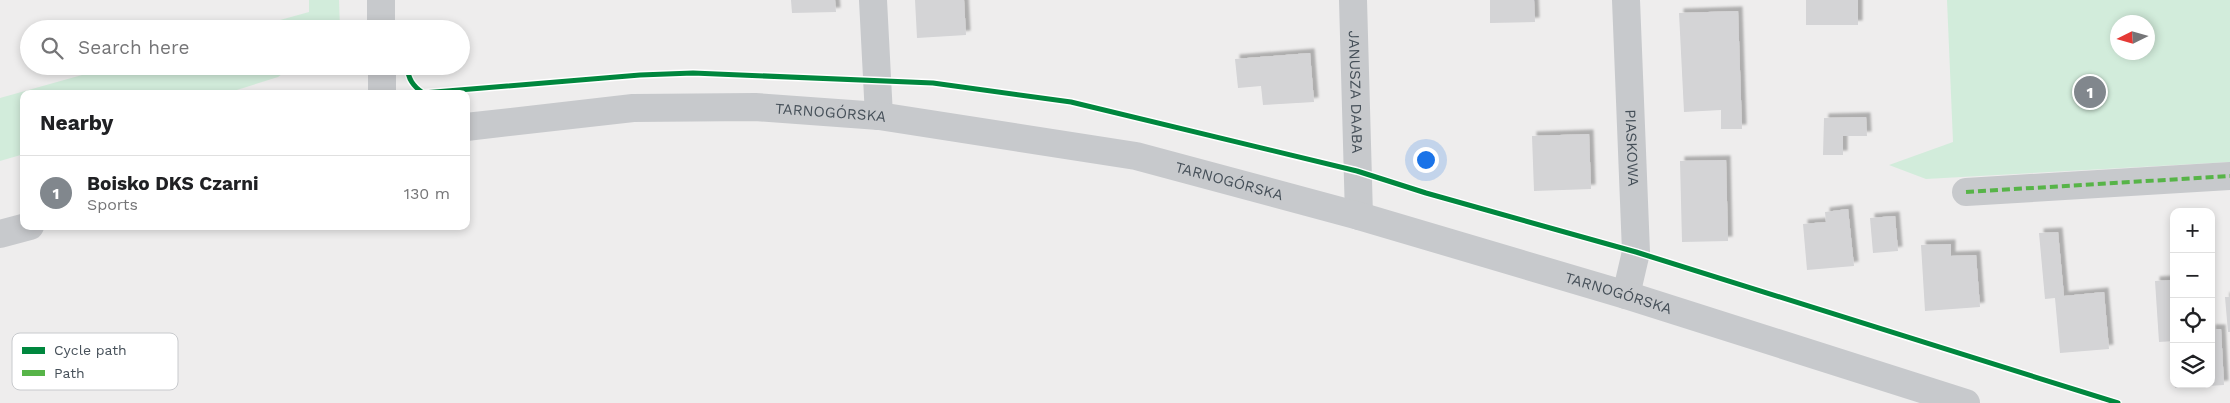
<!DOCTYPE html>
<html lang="en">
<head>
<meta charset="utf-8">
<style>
	:root { --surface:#fff; --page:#f6f6f6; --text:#202124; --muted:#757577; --line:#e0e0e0; --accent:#81878d }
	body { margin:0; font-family:"Work Sans",sans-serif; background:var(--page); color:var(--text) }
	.controls { position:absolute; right:15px; bottom:15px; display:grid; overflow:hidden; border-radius:10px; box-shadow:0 2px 8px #0003 }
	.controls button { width:45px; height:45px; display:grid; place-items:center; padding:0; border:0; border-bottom:1px solid var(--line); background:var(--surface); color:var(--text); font:25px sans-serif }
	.compass { position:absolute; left:2110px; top:15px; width:45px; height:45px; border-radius:50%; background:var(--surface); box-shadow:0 2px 8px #0003; rotate:265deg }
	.you { position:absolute; left:1425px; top:159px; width:18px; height:18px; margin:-12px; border:4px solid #fff; border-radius:50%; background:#1a73e8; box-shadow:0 0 0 8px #1a73e833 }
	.badge { display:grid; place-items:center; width:32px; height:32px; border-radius:50%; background:var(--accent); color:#fff; font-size:16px; font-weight:700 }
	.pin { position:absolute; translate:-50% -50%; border:2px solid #fff; box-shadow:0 1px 5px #0006 }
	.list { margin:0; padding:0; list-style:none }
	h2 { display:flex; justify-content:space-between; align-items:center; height:65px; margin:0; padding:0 20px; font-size:21px }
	h2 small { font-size:16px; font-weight:400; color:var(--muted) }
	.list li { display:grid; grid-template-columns:32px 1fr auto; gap:15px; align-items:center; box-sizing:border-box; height:75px; padding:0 20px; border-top:1px solid var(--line) }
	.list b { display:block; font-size:19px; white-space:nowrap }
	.list p { margin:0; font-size:16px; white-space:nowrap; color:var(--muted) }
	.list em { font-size:16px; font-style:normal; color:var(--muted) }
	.icon { flex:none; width:28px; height:28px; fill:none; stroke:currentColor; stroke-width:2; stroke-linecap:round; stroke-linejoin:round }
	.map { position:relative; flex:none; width:2230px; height:403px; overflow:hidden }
	.search { position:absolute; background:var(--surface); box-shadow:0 2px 8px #0003; left:20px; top:20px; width:450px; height:55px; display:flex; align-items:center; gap:12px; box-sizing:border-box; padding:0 18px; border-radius:28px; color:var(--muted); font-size:19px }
	.panel { position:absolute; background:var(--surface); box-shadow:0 2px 8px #0003; left:20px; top:90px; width:450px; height:140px; border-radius:10px }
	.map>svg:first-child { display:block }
	.green { fill:#d2ecdb; fill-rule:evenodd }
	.building { fill:#d4d4d6; filter:url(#shadow) }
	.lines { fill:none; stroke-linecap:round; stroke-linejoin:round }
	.minor { stroke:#c7c9cc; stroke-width:28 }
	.tertiary { stroke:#c7c9cc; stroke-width:28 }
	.quiet { stroke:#57b448; stroke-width:4; stroke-dasharray:8 4; stroke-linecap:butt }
	.cycleway-casing { stroke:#fff; stroke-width:8 }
	.cycleway { stroke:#00873e; stroke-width:5 }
	.labels { text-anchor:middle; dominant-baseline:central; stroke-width:4; stroke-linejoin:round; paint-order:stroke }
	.street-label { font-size:15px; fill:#465059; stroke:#fff }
	.key { fill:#fff; stroke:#c8cacd; stroke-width:1 }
	.key-label { font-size:14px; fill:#465059 }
</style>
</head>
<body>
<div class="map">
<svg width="2230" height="403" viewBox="0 0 2230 403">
	<defs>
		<filter id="shadow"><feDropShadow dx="4.5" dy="-4.5" stdDeviation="1" flood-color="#0004"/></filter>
	</defs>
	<rect width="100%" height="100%" fill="#eeeded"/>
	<path class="green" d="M 309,0 L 339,0 L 340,29 L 248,29 L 309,12 Z
		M 1947,0 L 2230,0 L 2230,162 L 1926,179 L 1889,165 L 1953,142 ZM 2118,22 L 2148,22 L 2148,52 L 2118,52 Z
		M 114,66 L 293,66 L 278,77 L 224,94 L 24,94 L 24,154 L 0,161 L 0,98 Z"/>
	<path class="building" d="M 791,0 L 835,0 L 836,12 L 792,13 Z
		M 915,0 L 964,0 L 966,35 L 917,38 Z
		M 1490,0 L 1534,0 L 1535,22 L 1490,23 Z
		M 1806,0 L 1858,0 L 1858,25 L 1806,25 Z
		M 1738,11 L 1742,129 L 1721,129 L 1721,110 L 1684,112 L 1679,13 Z
		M 1310,53 L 1314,102 L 1263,105 L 1261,86 L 1238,88 L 1235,59 Z
		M 1866,117 L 1867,136 L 1843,136 L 1843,155 L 1823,155 L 1824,118 Z
		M 1589,134 L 1591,189 L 1534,191 L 1532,136 Z
		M 1726,160 L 1728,241 L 1682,242 L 1680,161 Z
		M 1848,209 L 1854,266 L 1807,270 L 1803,224 L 1826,222 L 1825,212 Z
		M 1895,216 L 1898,251 L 1873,253 L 1870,218 Z
		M 2058,232 L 2064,296 L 2104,292 L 2109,349 L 2060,353 L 2055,298 L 2045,299 L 2039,233 Z
		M 1951,244 L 1951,256 L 1976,255 L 1980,307 L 1925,311 L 1921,245 Z
		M 2170,280 L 2174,341 L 2159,342 L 2155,281 Z
		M 2225,297 L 2230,297 L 2230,332 L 2228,332 Z
		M 2211,329 L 2221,329 L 2224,385 L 2175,388 L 2175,384 L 2211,384 Z"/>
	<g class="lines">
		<g class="minor">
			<path d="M 873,0 L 879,116"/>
			<path id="s1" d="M 1353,0 L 1359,216"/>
			<path id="s2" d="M 1626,0 L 1636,252 L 1626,295"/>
			<path d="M 1966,192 L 2230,176"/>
		</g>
		<g class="tertiary">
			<path d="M 381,0 L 381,29"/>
			<path d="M 382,66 L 382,94"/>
			<path id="s3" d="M 466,127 L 633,108 L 755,107 L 879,116 L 1136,156 L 1359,216 L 1626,295 L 1966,403"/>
			<path d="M 0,234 L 30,226"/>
		</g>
		<path class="quiet" d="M 1966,192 L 2230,176"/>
		<g class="cycleway-casing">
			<path id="cycleway" d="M 407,66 C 408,79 413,86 423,93 L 640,75 L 693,73 L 933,83 L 1071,102 L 1357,171 L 1426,193 L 1636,252 L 2118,403"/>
		</g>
		<use href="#cycleway" class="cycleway"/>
	</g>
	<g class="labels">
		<g class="street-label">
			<text stroke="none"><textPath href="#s1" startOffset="92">JANUSZA DAABA</textPath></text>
			<text stroke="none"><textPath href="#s3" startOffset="366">TARNOGÓRSKA</textPath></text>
			<text stroke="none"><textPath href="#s2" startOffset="148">PIASKOWA</textPath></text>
			<text stroke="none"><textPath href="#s3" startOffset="771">TARNOGÓRSKA</textPath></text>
			<text stroke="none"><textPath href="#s3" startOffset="1176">TARNOGÓRSKA</textPath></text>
		</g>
	</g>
	<rect x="12" y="333" width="166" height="57" rx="8" class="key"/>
	<rect x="22" y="347" width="23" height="7" fill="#00873e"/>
	<rect x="22" y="370" width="23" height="6" fill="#57b448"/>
	<g class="key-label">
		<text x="54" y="355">Cycle path</text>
		<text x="54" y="378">Path</text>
	</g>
</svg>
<div class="controls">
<button>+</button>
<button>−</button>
<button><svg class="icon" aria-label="locate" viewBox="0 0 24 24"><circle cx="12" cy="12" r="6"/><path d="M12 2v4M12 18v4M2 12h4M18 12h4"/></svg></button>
<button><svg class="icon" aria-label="layers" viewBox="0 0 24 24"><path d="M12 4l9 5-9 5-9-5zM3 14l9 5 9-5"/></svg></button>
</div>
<svg class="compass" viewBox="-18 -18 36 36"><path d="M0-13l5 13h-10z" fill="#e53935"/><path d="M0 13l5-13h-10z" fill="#757577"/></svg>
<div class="you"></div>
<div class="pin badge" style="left:2090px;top:92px">1</div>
<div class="search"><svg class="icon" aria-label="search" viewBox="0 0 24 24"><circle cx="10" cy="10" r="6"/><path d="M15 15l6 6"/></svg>Search here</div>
<section class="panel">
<h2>Nearby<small></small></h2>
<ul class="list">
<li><span class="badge">1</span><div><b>Boisko DKS Czarni</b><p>Sports</p></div><em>130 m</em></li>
</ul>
</section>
</div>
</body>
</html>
